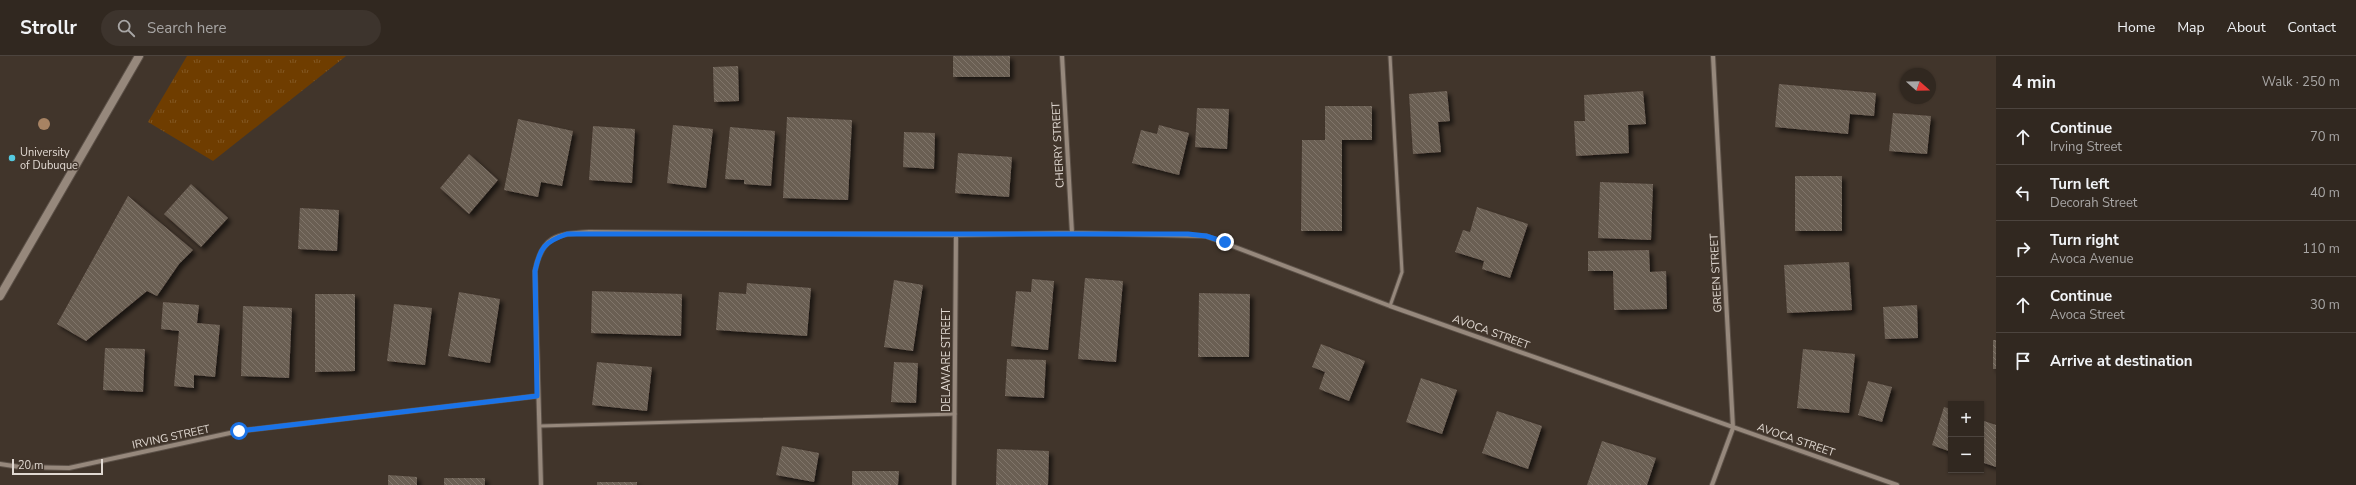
<!DOCTYPE html>
<html lang="en">
<head>
<meta charset="utf-8">
<style>
	:root { --surface:#312820; --page:#3d342d; --text:#f1f3f6; --muted:#a8a6a5; --line:#4c443e }
	body { margin:0; font-family:"Nunito Sans",sans-serif; background:var(--page); color:var(--text) }
	.controls { position:absolute; right:12px; bottom:12px; display:grid; overflow:hidden; border-radius:0px; box-shadow:0 1px 3px #0004 }
	.controls button { width:36px; height:36px; display:grid; place-items:center; padding:0; border:0; border-bottom:1px solid var(--line); background:var(--surface); color:var(--text); font:20px sans-serif }
	.compass { position:absolute; left:1900px; top:12px; width:36px; height:36px; border-radius:50%; background:var(--surface); box-shadow:0 1px 3px #0004; rotate:110deg }
	.scale { position:absolute; left:12px; bottom:10px; width:91px; box-sizing:border-box; padding-left:4px; border:2px solid #e0d8d1; border-top:0; font-size:11px; line-height:14px; white-space:nowrap; color:#e0d8d1; -webkit-text-stroke:3px #41352b; paint-order:stroke }
	.stop { position:absolute; width:12px; height:12px; margin:-9px; border:3px solid #1a73e8; border-radius:50%; background:#fff }
	.stop.end { background:#1a73e8; border-color:#fff; box-shadow:0 1px 4px #0008 }
	.list { margin:0; padding:0; list-style:none }
	h2 { display:flex; justify-content:space-between; align-items:center; height:52px; margin:0; padding:0 16px; font-size:17px }
	h2 small { font-size:13px; font-weight:400; color:var(--muted) }
	.list li { display:grid; grid-template-columns:26px 1fr auto; gap:12px; align-items:center; box-sizing:border-box; height:56px; padding:0 16px; border-top:1px solid var(--line) }
	.list b { display:block; font-size:15px; white-space:nowrap }
	.list p { margin:0; font-size:13px; white-space:nowrap; color:var(--muted) }
	.list em { font-size:13px; font-style:normal; color:var(--muted) }
	.icon { flex:none; width:22px; height:22px; fill:none; stroke:currentColor; stroke-width:2; stroke-linecap:round; stroke-linejoin:round }
	.map { position:relative; flex:none; width:1996px; height:429px; overflow:hidden }
	header { display:flex; align-items:center; gap:24px; box-sizing:border-box; height:56px; padding:0 20px; background:var(--surface); border-bottom:1px solid var(--line) }
	header strong { font-size:19px }
	nav { display:flex; gap:22px; margin-inline-start:auto; font-size:14px }
	.search { width:280px; height:36px; background:var(--page); display:flex; align-items:center; gap:10px; box-sizing:border-box; padding:0 14px; border-radius:22px; color:var(--muted); font-size:15px }
	main { display:flex }
	aside { flex:1; background:var(--surface) }
	.map>svg:first-child { display:block }
	.grass { fill:url(#grass-tufts) }
	.building { fill:url(#building-back-hatch); filter:url(#shadow) }
	.lines { fill:none; stroke-linecap:round; stroke-linejoin:round }
	.lane-casing { stroke:#5c5148; stroke-width:5 }
	.street-casing { stroke:#5c5148; stroke-width:6 }
	.secondary-casing { stroke:#5c5148; stroke-width:10 }
	.lane { stroke:#96887c; stroke-width:3 }
	.street { stroke:#96887c; stroke-width:4 }
	.secondary { stroke:#96887c; stroke-width:8 }
	.tree { fill:#a78363 }
	.route { stroke:#1a73e8; stroke-width:5 }
	.poi-dot { fill:#55cae0; stroke:#41352b; stroke-width:1.5 }
	.labels { text-anchor:middle; dominant-baseline:central; stroke-width:3; stroke-linejoin:round; paint-order:stroke }
	.street-label { font-size:11px; fill:#e0d8d1; stroke:#41352b }
	.poi-label { font-size:11px; fill:#e0d8d1; stroke:#41352b; text-anchor:start }
</style>
</head>
<body>
<header>
<strong>Strollr</strong>
<div class="search"><svg class="icon" aria-label="search" viewBox="0 0 24 24"><circle cx="10" cy="10" r="6"/><path d="M15 15l6 6"/></svg>Search here</div>
<nav><a>Home</a><a>Map</a><a>About</a><a>Contact</a></nav>
</header>
<main>
<div class="map">
<svg width="1996" height="429" viewBox="0 0 1996 429">
	<defs>
		<pattern id="grass-tufts" width="24" height="20" patternUnits="userSpaceOnUse"><rect width="24" height="20" fill="#6f3d00"/><path d="M3 7l-1-3M5 7V3M7 7l1-3M15 17l-1-3M17 17v-4M19 17l1-3" fill="none" stroke="#835824"/></pattern>
		<pattern id="building-back-hatch" width="6" height="6" patternUnits="userSpaceOnUse"><rect width="6" height="6" fill="#6b5e53"/><path d="M-1 5l2 2M0 0l6 6M5-1l2 2" fill="none" stroke="#80746b"/></pattern>
		<filter id="shadow"><feDropShadow dx="3.5" dy="3.5" stdDeviation="2" flood-color="#0009"/></filter>
	</defs>
	<rect width="100%" height="100%" fill="#41352b"/>
	<path class="grass" d="M 187,0 L 346,0 L 213,105 L 148,66 Z"/>
	<path class="building" d="M 953,0 L 1010,0 L 1010,21 L 953,21 Z
		M 738,10 L 739,45 L 714,46 L 713,11 Z
		M 1779,28 L 1876,37 L 1874,60 L 1850,58 L 1848,78 L 1775,71 Z
		M 1447,35 L 1450,65 L 1438,66 L 1441,96 L 1413,98 L 1409,38 Z
		M 1643,35 L 1646,68 L 1628,69 L 1629,97 L 1576,100 L 1574,65 L 1585,65 L 1584,39 Z
		M 1325,50 L 1372,50 L 1372,84 L 1342,84 L 1342,175 L 1301,175 L 1302,84 L 1325,84 Z
		M 1197,52 L 1229,53 L 1227,93 L 1195,91 Z
		M 1893,57 L 1931,60 L 1927,98 L 1889,95 Z
		M 787,61 L 852,64 L 848,144 L 783,142 Z
		M 518,63 L 573,75 L 562,130 L 541,126 L 538,141 L 504,134 Z
		M 673,69 L 713,73 L 706,132 L 667,127 Z
		M 1159,69 L 1189,77 L 1179,119 L 1132,107 L 1141,74 L 1157,78 Z
		M 593,70 L 635,73 L 632,127 L 589,124 Z
		M 730,71 L 775,75 L 771,130 L 744,128 L 744,124 L 725,123 Z
		M 904,76 L 935,77 L 934,113 L 903,111 Z
		M 958,97 L 1012,101 L 1009,141 L 955,137 Z
		M 469,98 L 498,124 L 469,158 L 440,132 Z
		M 1795,120 L 1842,120 L 1842,175 L 1795,175 Z
		M 1600,126 L 1653,128 L 1651,184 L 1598,182 Z
		M 191,128 L 228,162 L 201,191 L 164,158 Z
		M 128,140 L 193,194 L 179,208 L 157,240 L 147,235 L 86,285 L 57,268 Z
		M 1477,151 L 1528,168 L 1510,222 L 1482,213 L 1484,205 L 1455,196 L 1463,174 L 1470,176 Z
		M 300,152 L 339,154 L 337,195 L 298,193 Z
		M 1649,194 L 1650,216 L 1666,215 L 1667,253 L 1614,254 L 1613,215 L 1588,215 L 1588,195 Z
		M 1849,206 L 1852,254 L 1787,257 L 1784,209 Z
		M 1085,222 L 1123,225 L 1116,306 L 1078,303 Z
		M 1032,223 L 1054,225 L 1048,294 L 1011,290 L 1016,235 L 1031,236 Z
		M 894,224 L 923,229 L 913,295 L 884,291 Z
		M 747,227 L 811,232 L 807,280 L 716,274 L 719,236 L 746,238 Z
		M 592,235 L 682,238 L 681,280 L 591,277 Z
		M 459,236 L 500,243 L 490,307 L 448,300 Z
		M 1199,237 L 1250,238 L 1249,301 L 1198,301 Z
		M 315,238 L 355,238 L 355,315 L 315,316 Z
		M 163,246 L 199,249 L 197,267 L 220,269 L 215,321 L 194,319 L 194,332 L 174,330 L 179,275 L 161,273 Z
		M 394,248 L 432,252 L 425,309 L 387,305 Z
		M 1917,249 L 1918,282 L 1885,283 L 1883,251 Z
		M 243,250 L 292,252 L 289,322 L 241,320 Z
		M 1993,284 L 1996,284 L 1996,313 L 1993,313 Z
		M 1321,288 L 1365,305 L 1349,345 L 1319,333 L 1325,316 L 1312,311 Z
		M 105,292 L 145,293 L 143,336 L 103,334 Z
		M 1803,293 L 1855,298 L 1849,357 L 1797,352 Z
		M 1007,303 L 1046,304 L 1044,342 L 1005,340 Z
		M 597,306 L 652,311 L 647,355 L 592,349 Z
		M 894,306 L 918,307 L 916,347 L 891,346 Z
		M 1421,322 L 1457,334 L 1442,378 L 1406,366 Z
		M 1868,325 L 1892,331 L 1882,366 L 1858,359 Z
		M 1944,351 L 1951,353 L 1951,396 L 1932,389 Z
		M 1497,355 L 1542,370 L 1528,413 L 1482,397 Z
		M 1981,364 L 1996,369 L 1996,411 L 1981,406 Z
		M 1602,385 L 1656,402 L 1647,429 L 1587,429 Z
		M 782,390 L 819,397 L 814,426 L 776,419 Z
		M 997,393 L 1049,395 L 1048,429 L 996,429 Z
		M 852,415 L 899,415 L 898,429 L 852,429 Z
		M 388,419 L 417,421 L 417,429 L 388,429 Z
		M 444,422 L 485,422 L 485,429 L 444,429 Z
		M 597,426 L 637,426 L 637,429 L 597,429 Z"/>
	<g class="lines">
		<g class="lane-casing">
			<path id="lane" d="M 1390,250 L 1402,216 L 1390,0
				M 540,370 L 955,358"/>
		</g>
		<g class="street-casing">
			<path id="street" d="M 1062,0 L 1072,177
				M 0,408 L 20,411 L 69,412 L 239,375 L 537,340
				M 541,429 L 535,215 C 542,180 556,178 589,176 L 956,179 L 1072,177 L 1206,180 L 1390,250 L 1897,429
				M 954,429 L 956,179
				M 1712,429 L 1733,372 L 1713,0"/>
		</g>
		<g class="secondary-casing">
			<path id="secondary" d="M 0,240 L 139,0"/>
		</g>
		<use href="#lane" class="lane"/>
		<use href="#street" class="street"/>
		<use href="#secondary" class="secondary"/>
	</g>
	<circle class="tree" cx="44" cy="68" r="6"/>
	<g class="lines">
		<path class="route" d="M 239,375 L 537,340 L 535,215 C 540,192 544,186 567,178 L 1188,178 L 1206,180 L 1225,186"/>
	</g>
	<circle class="poi-dot" cx="12" cy="102" r="4"/>
	<g class="labels">
		<g class="street-label">
			<text transform="translate(1058 89) rotate(-93)">CHERRY STREET</text>
			<text transform="translate(1716 217) rotate(-93)">GREEN STREET</text>
			<text transform="translate(1491 276) rotate(20)">AVOCA STREET</text>
			<text transform="translate(946 304) rotate(-90)">DELAWARE STREET</text>
			<text transform="translate(171 381) rotate(-12)">IRVING STREET</text>
			<text transform="translate(1796 384) rotate(19)">AVOCA STREET</text>
		</g>
		<g class="poi-label">
			<text x="20" y="96">University<tspan x="20" dy="13">of Dubuque</tspan></text>
		</g>
	</g>
</svg>
<div class="controls">
<button>+</button>
<button>−</button>
</div>
<svg class="compass" viewBox="-18 -18 36 36"><path d="M0-13l5 13h-10z" fill="#e53935"/><path d="M0 13l5-13h-10z" fill="#a8a6a5"/></svg>
<div class="scale">20 m</div>
<div class="stop" style="left:239px;top:375px"></div>
<div class="stop end" style="left:1225px;top:186px"></div>
</div>
<aside>
<h2>4 min<small>Walk · 250 m</small></h2>
<ul class="list">
<li><svg class="icon" aria-label="ahead" viewBox="0 0 24 24"><path d="M12 20V5M6 11l6-6 6 6"/></svg><div><b>Continue</b><p>Irving Street</p></div><em>70 m</em></li>
<li><svg class="icon" aria-label="left" viewBox="0 0 24 24"><path d="M17 20v-9H6M10 6l-5 5 5 5"/></svg><div><b>Turn left</b><p>Decorah Street</p></div><em>40 m</em></li>
<li><svg class="icon" aria-label="right" viewBox="0 0 24 24"><path d="M7 20v-9h11M14 6l5 5-5 5"/></svg><div><b>Turn right</b><p>Avoca Avenue</p></div><em>110 m</em></li>
<li><svg class="icon" aria-label="ahead" viewBox="0 0 24 24"><path d="M12 20V5M6 11l6-6 6 6"/></svg><div><b>Continue</b><p>Avoca Street</p></div><em>30 m</em></li>
<li><svg class="icon" aria-label="arrive" viewBox="0 0 24 24"><path d="M6 21V4h12l-3 4 3 4H6"/></svg><div><b>Arrive at destination</b></div></li>
</ul>
</aside>
</main>
</body>
</html>
